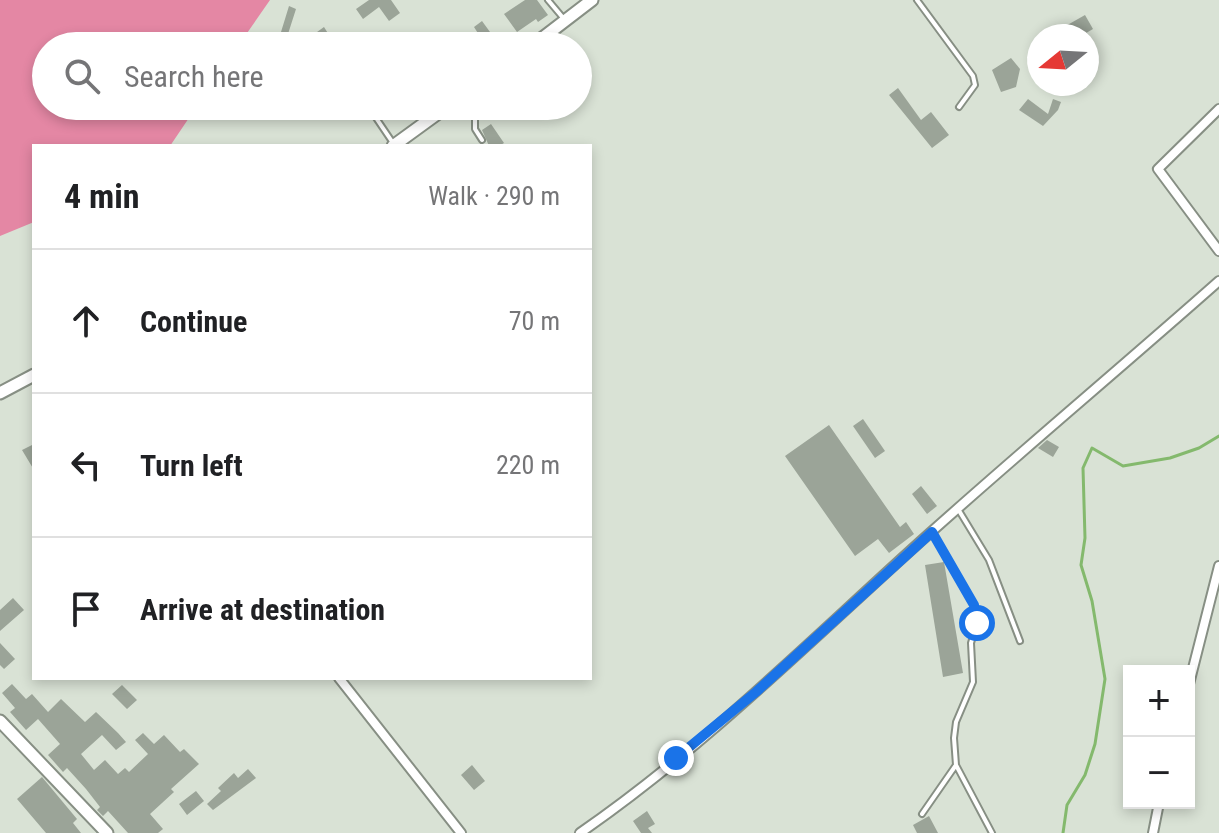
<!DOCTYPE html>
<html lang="en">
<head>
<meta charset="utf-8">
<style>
	:root { --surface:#fff; --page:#f6f6f6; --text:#202124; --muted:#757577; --line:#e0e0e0 }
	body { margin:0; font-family:"Roboto Condensed",sans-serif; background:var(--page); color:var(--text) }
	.controls { position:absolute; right:24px; bottom:24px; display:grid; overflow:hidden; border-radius:0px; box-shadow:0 4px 12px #0003 }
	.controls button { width:72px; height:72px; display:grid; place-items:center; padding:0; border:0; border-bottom:2px solid var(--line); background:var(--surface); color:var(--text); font:40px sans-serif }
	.compass { position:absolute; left:1027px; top:24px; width:72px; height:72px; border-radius:50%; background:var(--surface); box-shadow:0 4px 12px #0003; rotate:252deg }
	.stop { position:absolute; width:24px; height:24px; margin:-18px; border:6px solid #1a73e8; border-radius:50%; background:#fff }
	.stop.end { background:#1a73e8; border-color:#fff; box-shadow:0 2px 8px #0008 }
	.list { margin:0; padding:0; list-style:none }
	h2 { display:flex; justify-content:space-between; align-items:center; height:104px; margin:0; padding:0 32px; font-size:34px }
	h2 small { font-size:26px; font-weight:400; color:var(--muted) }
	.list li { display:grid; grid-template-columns:52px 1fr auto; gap:24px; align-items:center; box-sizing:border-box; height:144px; padding:0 32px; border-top:2px solid var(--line) }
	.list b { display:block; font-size:30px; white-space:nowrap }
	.list em { font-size:26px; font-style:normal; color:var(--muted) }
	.icon { flex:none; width:44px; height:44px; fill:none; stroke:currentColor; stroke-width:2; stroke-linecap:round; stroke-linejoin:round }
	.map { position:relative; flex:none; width:1219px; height:833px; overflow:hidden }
	.search { position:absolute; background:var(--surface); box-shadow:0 4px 12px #0003; left:32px; top:32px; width:560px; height:88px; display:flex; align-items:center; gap:20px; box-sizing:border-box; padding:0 28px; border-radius:44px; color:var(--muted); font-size:30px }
	.panel { position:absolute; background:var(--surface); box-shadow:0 4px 12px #0003; left:32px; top:144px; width:560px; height:536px; border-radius:0px }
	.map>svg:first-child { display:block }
	.forest { fill:#e487a4 }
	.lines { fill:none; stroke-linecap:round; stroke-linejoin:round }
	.stream { stroke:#84b96d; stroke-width:3 }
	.building { fill:#9ba498 }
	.lane-casing { stroke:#878f84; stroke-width:8 }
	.street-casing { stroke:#878f84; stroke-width:12 }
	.secondary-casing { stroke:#878f84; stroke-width:15 }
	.lane { stroke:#fff; stroke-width:4 }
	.street { stroke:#fff; stroke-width:8 }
	.secondary { stroke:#fff; stroke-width:11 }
	.route { stroke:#1a73e8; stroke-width:10 }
</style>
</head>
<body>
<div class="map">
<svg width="1219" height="833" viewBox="0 0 1219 833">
	<rect width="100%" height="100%" fill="#d9e2d5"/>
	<path class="forest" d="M 0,0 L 270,0 L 238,46 L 46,46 L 46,106 L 197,106 L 170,146 L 34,146 L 34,222 L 0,236 Z"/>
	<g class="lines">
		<path class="stream" d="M 1063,833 L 1067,805 L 1085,775 L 1095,744 L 1105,679 L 1092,601 L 1081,565 L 1085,538 L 1083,468 L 1092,448 L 1123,466 L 1170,458 L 1199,448 L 1219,436"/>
	</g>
	<path class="building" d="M 369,0 L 391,0 L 400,13 L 389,21 L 379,7 L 363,19 L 356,9 Z
		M 525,0 L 537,0 L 548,15 L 538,22 L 536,19 L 517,32 L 504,14 Z
		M 289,6 L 296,9 L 288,34 L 281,32 Z
		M 1085,15 L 1093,29 L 1081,36 L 1048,36 Z
		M 482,21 L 490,32 L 481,38 L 474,27 Z
		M 324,27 L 336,46 L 326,46 L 317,32 Z
		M 1011,58 L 1020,69 L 1016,87 L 1001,92 L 992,70 Z
		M 898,88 L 921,120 L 931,112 L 949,135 L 932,148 L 889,95 Z
		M 1028,99 L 1048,114 L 1053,99 L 1061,102 L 1058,110 L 1043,126 L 1019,110 Z
		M 491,124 L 504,143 L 499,146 L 489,146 L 482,130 Z
		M 863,419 L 885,451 L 875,458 L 853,426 Z
		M 829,425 L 900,527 L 906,522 L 914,534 L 889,553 L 878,539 L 855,556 L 785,456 Z
		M 1047,440 L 1059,447 L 1053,457 L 1038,448 Z
		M 34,444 L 34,470 L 22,450 Z
		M 921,486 L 937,506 L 927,514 L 912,494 Z
		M 944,562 L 963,673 L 943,677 L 925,565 Z
		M 13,598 L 24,610 L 0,631 L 0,610 Z
		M 0,643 L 15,659 L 4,669 L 0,665 Z
		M 12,684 L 26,699 L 32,694 L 48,712 L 61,699 L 85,722 L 96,712 L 118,733 L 126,742 L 116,750 L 102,735 L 81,754 L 94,770 L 105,760 L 118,774 L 125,768 L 129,772 L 148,754 L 135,740 L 143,733 L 154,744 L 164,735 L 180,752 L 184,749 L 199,764 L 171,789 L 174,792 L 150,814 L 163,829 L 158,833 L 128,833 L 108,811 L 103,816 L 97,810 L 100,807 L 86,789 L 67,768 L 63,772 L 48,755 L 60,744 L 38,719 L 26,730 L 10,712 L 15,708 L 2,693 Z
		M 122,685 L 137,700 L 127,709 L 112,694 Z
		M 472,765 L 485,781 L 474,790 L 461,775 Z
		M 248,769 L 256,778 L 213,810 L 207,804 L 221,791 L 218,788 L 234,773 L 238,778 Z
		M 42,777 L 77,819 L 73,823 L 81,833 L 46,833 L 17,799 Z
		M 196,791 L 204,801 L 187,815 L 179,804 Z
		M 647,811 L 655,824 L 648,828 L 652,833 L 641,833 L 633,821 Z
		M 929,816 L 938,833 L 917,833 L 913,825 Z"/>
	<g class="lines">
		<g class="lane-casing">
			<path id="lane" d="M 548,0 L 564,19
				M 917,0 L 973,76 L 975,85 L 959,107
				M 368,106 L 393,143
				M 475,106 L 475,129 L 482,140
				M 958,509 L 989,560 L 1020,641
				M 932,532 L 974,605 L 977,623 L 971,643 L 973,682 L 956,722 L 954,738 L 956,765 L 992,833
				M 922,814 L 956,765"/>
		</g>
		<g class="street-casing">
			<path id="street" d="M 1219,109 L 1158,169 L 1219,251
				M 339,678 L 461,833
				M 1189,684 L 1219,566
				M 580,833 C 706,746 816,635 930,533 C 1025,448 1123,366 1219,281
				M 1153,833 L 1159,803"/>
		</g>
		<g class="secondary-casing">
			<path id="secondary" d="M 532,46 L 592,0
				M 393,146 L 448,106
				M 0,393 L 34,375
				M 0,721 L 107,833"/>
		</g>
		<use href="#lane" class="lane"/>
		<use href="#street" class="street"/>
		<use href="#secondary" class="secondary"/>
	</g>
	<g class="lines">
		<path class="route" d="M 676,758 L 756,692 L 932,532 L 974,605 L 977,623"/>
	</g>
</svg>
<div class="controls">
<button>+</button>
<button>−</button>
</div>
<svg class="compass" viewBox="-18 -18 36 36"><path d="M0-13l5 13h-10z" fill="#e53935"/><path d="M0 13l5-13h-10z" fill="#757577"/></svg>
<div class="stop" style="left:977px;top:623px"></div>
<div class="stop end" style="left:676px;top:758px"></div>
<div class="search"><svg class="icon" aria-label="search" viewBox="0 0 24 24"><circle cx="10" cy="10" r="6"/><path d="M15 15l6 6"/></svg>Search here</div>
<section class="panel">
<h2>4 min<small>Walk · 290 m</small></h2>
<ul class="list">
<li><svg class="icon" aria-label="ahead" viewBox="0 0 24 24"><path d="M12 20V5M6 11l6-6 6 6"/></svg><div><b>Continue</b></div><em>70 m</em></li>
<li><svg class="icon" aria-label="left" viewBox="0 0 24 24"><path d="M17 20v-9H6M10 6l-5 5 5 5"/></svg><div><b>Turn left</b></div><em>220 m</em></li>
<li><svg class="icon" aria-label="arrive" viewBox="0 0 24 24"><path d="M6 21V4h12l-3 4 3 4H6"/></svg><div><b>Arrive at destination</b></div></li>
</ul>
</section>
</div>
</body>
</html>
